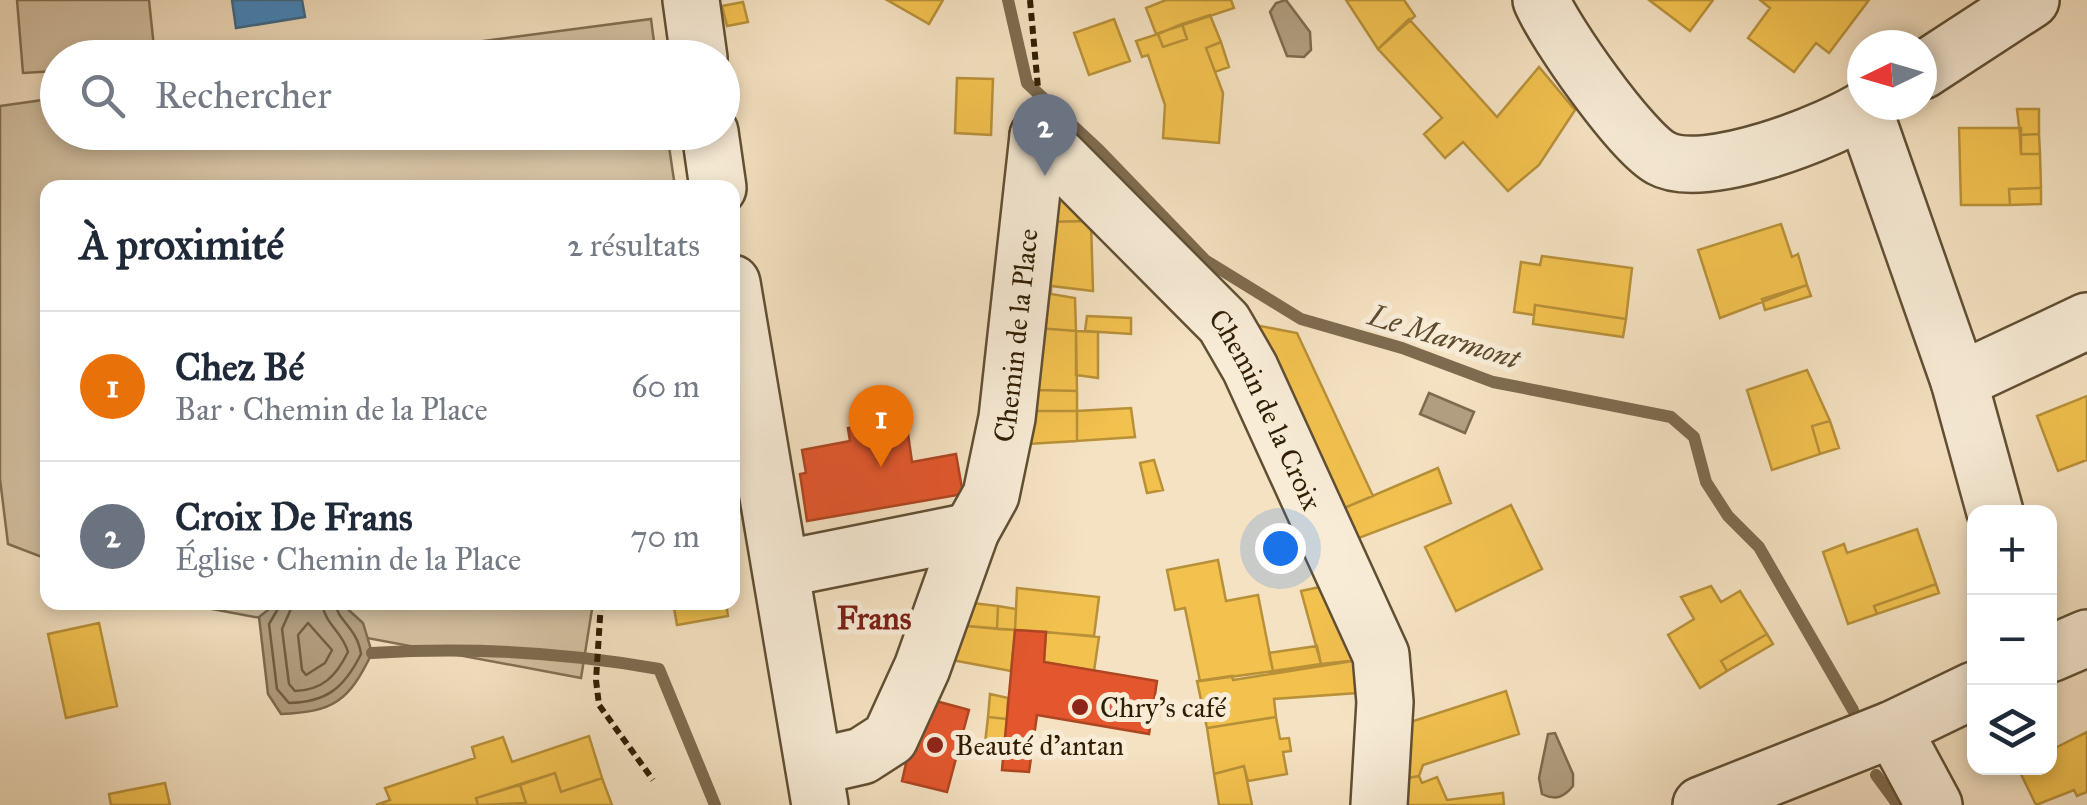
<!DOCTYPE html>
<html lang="fr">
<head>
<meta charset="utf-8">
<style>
	:root { --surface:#fff; --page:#f6f6f7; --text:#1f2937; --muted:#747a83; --line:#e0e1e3; --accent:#7c3aed }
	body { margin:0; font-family:"IM FELL Great Primer",serif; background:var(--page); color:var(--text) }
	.controls { position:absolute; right:30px; bottom:30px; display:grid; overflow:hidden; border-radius:20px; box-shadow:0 5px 15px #0003 }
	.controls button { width:90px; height:90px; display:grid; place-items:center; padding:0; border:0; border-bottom:2px solid var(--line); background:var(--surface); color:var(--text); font:50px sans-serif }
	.compass { position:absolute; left:1847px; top:30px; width:90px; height:90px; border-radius:50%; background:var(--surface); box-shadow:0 5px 15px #0003; rotate:265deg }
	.you { position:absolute; left:1280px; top:548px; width:35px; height:35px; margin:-25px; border:8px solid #fff; border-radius:50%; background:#1a73e8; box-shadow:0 0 0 15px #1a73e833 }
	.badge { display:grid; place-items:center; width:65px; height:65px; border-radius:50%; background:var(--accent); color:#fff; font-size:32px; font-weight:700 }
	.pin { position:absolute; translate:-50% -82px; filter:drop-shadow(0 2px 5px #0008) }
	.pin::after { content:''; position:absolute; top:52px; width:35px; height:30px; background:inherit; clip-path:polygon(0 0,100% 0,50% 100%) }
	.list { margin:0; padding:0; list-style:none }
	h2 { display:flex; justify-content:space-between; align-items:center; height:130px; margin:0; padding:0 40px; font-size:42px }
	h2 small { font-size:32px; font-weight:400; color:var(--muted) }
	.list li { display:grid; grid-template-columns:65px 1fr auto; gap:30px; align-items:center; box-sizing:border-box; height:150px; padding:0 40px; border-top:2px solid var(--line) }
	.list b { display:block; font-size:38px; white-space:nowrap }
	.list p { margin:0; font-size:32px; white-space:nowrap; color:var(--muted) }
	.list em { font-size:32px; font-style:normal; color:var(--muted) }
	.icon { flex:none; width:55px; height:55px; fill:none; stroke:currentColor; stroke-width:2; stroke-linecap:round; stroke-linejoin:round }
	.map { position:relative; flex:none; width:2087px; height:805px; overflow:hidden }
	.search { position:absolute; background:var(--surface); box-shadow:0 5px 15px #0003; left:40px; top:40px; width:700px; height:110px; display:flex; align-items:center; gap:25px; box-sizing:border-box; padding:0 35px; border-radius:55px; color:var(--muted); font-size:38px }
	.panel { position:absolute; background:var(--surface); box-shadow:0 5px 15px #0003; left:40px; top:180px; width:700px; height:430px; border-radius:20px }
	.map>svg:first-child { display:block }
	.green { fill:#d4c1a2; stroke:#827052; stroke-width:2.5 }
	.water { fill:#b29f81; stroke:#7e6b4f; stroke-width:2.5 }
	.homes { fill:#f2c14e; stroke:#b89038; stroke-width:2.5 }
	.shops { fill:#e4572e; stroke:#ae4621; stroke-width:2.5 }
	.schools { fill:#3f88c5; stroke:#3a688b; stroke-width:2.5 }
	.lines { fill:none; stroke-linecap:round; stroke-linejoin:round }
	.shore { stroke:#715e42; stroke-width:2.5 }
	.stream { stroke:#7e6b4f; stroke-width:12 }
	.minor-casing { stroke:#614f33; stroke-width:60 }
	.path { stroke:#301e03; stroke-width:6; stroke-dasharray:8 5; stroke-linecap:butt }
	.minor { stroke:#f8ecd7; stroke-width:55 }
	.poi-dot { fill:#8f2418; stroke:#f8ecd7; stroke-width:4 }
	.labels { text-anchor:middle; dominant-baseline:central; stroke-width:10; stroke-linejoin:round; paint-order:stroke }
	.street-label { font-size:28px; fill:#301e03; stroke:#f8ecd7 }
	.poi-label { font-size:28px; fill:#301e03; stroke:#f8ecd7; text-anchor:start }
	.water-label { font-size:30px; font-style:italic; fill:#5e4b2f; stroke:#f8ecd7 }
	.quarter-label { font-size:32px; font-weight:bold; fill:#7a1f14; stroke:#f8ecd7 }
</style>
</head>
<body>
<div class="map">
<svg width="2087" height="805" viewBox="0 0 2087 805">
	<rect width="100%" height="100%" fill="#f5e2c2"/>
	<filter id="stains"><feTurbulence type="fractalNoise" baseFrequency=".002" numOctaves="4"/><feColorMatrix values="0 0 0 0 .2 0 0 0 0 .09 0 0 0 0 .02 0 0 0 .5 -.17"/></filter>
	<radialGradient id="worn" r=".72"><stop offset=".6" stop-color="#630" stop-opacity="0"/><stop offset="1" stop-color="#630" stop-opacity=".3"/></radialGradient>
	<path class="green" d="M 17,0 L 149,0 L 155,57 L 58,58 L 57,71 L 23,73 Z
		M 651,19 L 656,57 L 362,57 Z
		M 57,98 L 58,132 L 667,133 L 675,187 L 48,188 L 47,559 L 8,544 L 0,479 L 0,106 Z
		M 180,603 L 593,603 L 581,678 Z"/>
	<path class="water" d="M 1286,0 L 1310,32 L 1311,50 L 1304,57 L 1287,56 L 1270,12 L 1276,3 Z
		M 1429,393 L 1474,412 L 1465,433 L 1420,414 Z
		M 288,603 L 341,603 L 363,623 L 372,653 C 349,701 334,712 281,714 L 268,694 L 259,617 L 273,606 Z
		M 1555,733 L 1573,774 L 1573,786 C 1564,797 1556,801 1542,794 L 1539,778 L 1548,734 Z"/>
	<path class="homes" d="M 887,0 L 943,0 L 929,24 Z
		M 1166,0 L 1231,0 L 1234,8 L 1156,34 L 1146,8 Z
		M 1346,0 L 1404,0 L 1415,16 L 1378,49 Z
		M 1649,0 L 1713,0 L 1690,31 Z
		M 1760,0 L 1869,0 L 1829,53 L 1816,43 L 1794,72 L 1748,38 L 1770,8 Z
		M 743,2 L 748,22 L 727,26 L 722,6 Z
		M 1210,15 L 1221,42 L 1206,48 L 1223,93 L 1219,143 L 1163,138 L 1165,105 L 1148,55 L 1142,57 L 1136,41 L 1158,34 L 1163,47 L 1187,39 L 1182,24 Z
		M 1114,19 L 1130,61 L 1089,75 L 1074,33 Z
		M 1409,19 L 1497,117 L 1539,67 L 1575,110 L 1539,165 L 1508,191 L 1463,142 L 1445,158 L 1424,134 L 1442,118 L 1378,49 Z
		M 1182,24 L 1187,39 L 1163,47 L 1158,34 Z
		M 1221,42 L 1229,67 L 1215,72 L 1206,48 Z
		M 957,78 L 993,79 L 991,135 L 955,133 Z
		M 2017,109 L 2039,109 L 2039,134 L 2020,135 Z
		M 1959,128 L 2021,128 L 2021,154 L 2040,154 L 2041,188 L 2009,189 L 2010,205 L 1961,205 Z
		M 2039,134 L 2040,154 L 2021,154 L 2020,135 Z
		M 1064,183 L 1091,221 L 1041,222 Z
		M 2041,188 L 2041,204 L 2010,205 L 2009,189 Z
		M 1091,221 L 1093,291 L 1051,286 L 1051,294 L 1075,298 L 1076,331 L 1037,328 L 1041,222 Z
		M 1781,224 L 1792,257 L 1798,254 L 1807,285 L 1720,318 L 1698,250 Z
		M 1542,256 L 1632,268 L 1626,319 L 1535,305 L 1534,315 L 1514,312 L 1521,262 L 1540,265 Z
		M 1807,285 L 1811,296 L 1765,310 L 1762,299 Z
		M 1535,305 L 1626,319 L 1623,337 L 1533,324 Z
		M 1087,316 L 1131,318 L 1131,334 L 1085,331 Z
		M 1255,325 L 1297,333 L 1373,496 L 1330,514 Z
		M 1037,328 L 1076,331 L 1077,391 L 1038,390 Z
		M 1076,331 L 1098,332 L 1098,378 L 1076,375 Z
		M 1807,370 L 1830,421 L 1812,426 L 1820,454 L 1772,470 L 1747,390 Z
		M 1038,390 L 1077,391 L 1077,411 L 1034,411 Z
		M 2087,396 L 2087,460 L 2058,471 L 2037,416 Z
		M 1131,408 L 1135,437 L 1077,441 L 1077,411 Z
		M 1034,411 L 1077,411 L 1077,441 L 1028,444 Z
		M 1830,421 L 1839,448 L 1820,454 L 1812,426 Z
		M 1154,460 L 1163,490 L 1147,493 L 1140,463 Z
		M 1438,468 L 1451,503 L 1343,544 L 1330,514 Z
		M 1511,505 L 1542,569 L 1456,611 L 1425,547 Z
		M 1917,529 L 1936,584 L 1874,606 L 1877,614 L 1848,624 L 1823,552 L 1844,544 L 1847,553 Z
		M 1218,560 L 1226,601 L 1258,595 L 1273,671 L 1200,681 L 1185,608 L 1175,610 L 1167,570 Z
		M 1334,584 L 1359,660 L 1321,664 L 1301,591 Z
		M 1936,584 L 1939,593 L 1877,614 L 1874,606 Z
		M 1711,586 L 1721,602 L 1740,591 L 1767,634 L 1721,661 L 1727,671 L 1700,688 L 1668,635 L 1694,619 L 1681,597 Z
		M 1017,588 L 1099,597 L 1094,636 L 1015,630 Z
		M 673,602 L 726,602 L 728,616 L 677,625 Z
		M 964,602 L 998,606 L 997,629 L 955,625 Z
		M 998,606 L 1016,609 L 1015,630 L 997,629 Z
		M 99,623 L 117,706 L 66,718 L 48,634 Z
		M 955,625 L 1015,630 L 1011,671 L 941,658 Z
		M 1046,632 L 1099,637 L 1094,671 L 1044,662 Z
		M 1767,634 L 1773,644 L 1727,671 L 1721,661 Z
		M 1317,646 L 1321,664 L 1273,671 L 1269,653 Z
		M 1359,660 L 1357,693 L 1274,699 L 1276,717 L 1207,728 L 1197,681 L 1232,676 L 1233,680 Z
		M 1506,691 L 1519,734 L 1423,765 L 1419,776 L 1387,782 L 1389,729 Z
		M 990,694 L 1008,698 L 1007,719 L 988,717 Z
		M 988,717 L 1007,719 L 1004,754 L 984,752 Z
		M 1276,717 L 1280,739 L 1289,738 L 1291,751 L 1283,752 L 1287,774 L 1248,781 L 1244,766 L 1214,774 L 1207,728 Z
		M 2087,732 L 2087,792 L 2077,796 L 2074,790 L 2036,805 L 2018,768 L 2050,768 L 2050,742 L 2055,748 Z
		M 589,736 L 602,778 L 561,792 L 555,773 L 476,798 L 478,805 L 376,805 L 390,800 L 385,788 L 475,758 L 472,747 L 503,737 L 512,762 Z
		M 1244,766 L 1252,805 L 1219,805 L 1214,774 Z
		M 555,773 L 561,792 L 602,778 L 612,805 L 521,805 L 526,803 L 520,785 Z
		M 1419,776 L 1422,783 L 1437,777 L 1447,800 L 1503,793 L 1504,805 L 1386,805 L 1387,782 Z
		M 165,783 L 170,805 L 111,805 L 109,794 Z
		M 520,785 L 526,803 L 478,805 L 476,798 Z"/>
	<path class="shops" d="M 904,406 L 912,462 L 956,454 L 963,494 L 807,521 L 800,474 L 806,473 L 802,450 L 850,441 L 848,428 L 855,427 L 854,415 Z
		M 1015,630 L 1046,632 L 1044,662 L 1157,681 L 1149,734 L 1037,715 L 1029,772 L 1002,770 Z
		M 921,697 L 969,710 L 947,792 L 902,781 Z"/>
	<path class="schools" d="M 232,0 L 302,0 L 305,17 L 236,28 Z"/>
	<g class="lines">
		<path class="shore" d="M 282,602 L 269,624 L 277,689 L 289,703 C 327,702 344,688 361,654 C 357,627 337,621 335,602
			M 294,602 L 282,629 L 289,684 L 295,691 C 323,690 336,676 348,652 C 343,632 324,624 322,602
			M 308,623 L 332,650 L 325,663 L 306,675 L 302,670 L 298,635 Z"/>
		<path class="stream" d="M 1008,0 L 1027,83 L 1099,150 L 1205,260 L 1301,319 L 1402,348 L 1493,382 L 1671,417 L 1694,437 L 1706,482 L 1728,516 L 1759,547 L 1853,710
			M 372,653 C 469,647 564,652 659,669 L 715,805
			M 1876,775 L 1898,805"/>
		<g class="minor-casing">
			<g id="minor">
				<path d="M 691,0 L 699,58"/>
				<path d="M 1541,0 C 1554,32 1631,142 1661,158 C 1703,182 1833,131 1871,105"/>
				<path d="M 1922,71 L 2031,0"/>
				<path d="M 1864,110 L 1959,381 L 1995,512"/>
				<path d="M 710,132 L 718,188"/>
				<path id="s1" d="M 1038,136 L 1224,323 L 1250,368 L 1381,655 L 1385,702 L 1379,805"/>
				<path d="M 732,283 L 820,805"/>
				<path d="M 1959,381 L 2087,321"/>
				<path d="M 782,569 L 971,531"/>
				<path d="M 2050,654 L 2087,638"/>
				<path d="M 1893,729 L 1934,805"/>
				<path id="s2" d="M 814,767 L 862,756 L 890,738 L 922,668 L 971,531 L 991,495 L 1007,418 L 1038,136"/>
				<path d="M 1701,805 L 1893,729 L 1974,690"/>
			</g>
		</g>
		<path class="path" d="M 1030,0 L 1038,88
			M 601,602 L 596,680 L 599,705 L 653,780"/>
		<use href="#minor" class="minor"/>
	</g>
	<g class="poi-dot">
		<circle cx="1080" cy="707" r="10"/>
		<circle cx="935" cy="745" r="10"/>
	</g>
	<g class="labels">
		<g class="street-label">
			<text stroke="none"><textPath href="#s2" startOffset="508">Chemin de la Place</textPath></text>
			<text stroke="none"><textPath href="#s1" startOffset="360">Chemin de la Croix</textPath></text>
		</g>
		<g class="poi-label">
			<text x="1100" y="707">Chry's café</text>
			<text x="955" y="745">Beauté d'antan</text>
		</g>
		<g class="water-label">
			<text transform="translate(1444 337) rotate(17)">Le Marmont</text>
		</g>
		<g class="quarter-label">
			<text x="874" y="618">Frans</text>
		</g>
	</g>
	<rect width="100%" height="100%" filter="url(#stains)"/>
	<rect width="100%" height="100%" fill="url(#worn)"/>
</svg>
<div class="controls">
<button>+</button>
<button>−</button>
<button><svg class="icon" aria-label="layers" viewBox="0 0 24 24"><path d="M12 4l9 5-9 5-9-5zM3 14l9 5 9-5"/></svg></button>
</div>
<svg class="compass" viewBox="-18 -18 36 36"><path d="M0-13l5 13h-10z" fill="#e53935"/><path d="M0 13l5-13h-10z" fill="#747a83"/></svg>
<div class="you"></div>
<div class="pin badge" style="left:881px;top:467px;background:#e8710a">1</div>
<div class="pin badge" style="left:1045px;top:176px;background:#6b7280">2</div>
<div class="search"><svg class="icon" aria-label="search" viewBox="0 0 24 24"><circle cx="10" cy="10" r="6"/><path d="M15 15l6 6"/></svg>Rechercher</div>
<section class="panel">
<h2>À proximité<small>2 résultats</small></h2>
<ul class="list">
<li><span class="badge" style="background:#e8710a">1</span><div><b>Chez Bé</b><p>Bar · Chemin de la Place</p></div><em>60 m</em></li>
<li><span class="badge" style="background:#6b7280">2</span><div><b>Croix De Frans</b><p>Église · Chemin de la Place</p></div><em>70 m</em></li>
</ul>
</section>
</div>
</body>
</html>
